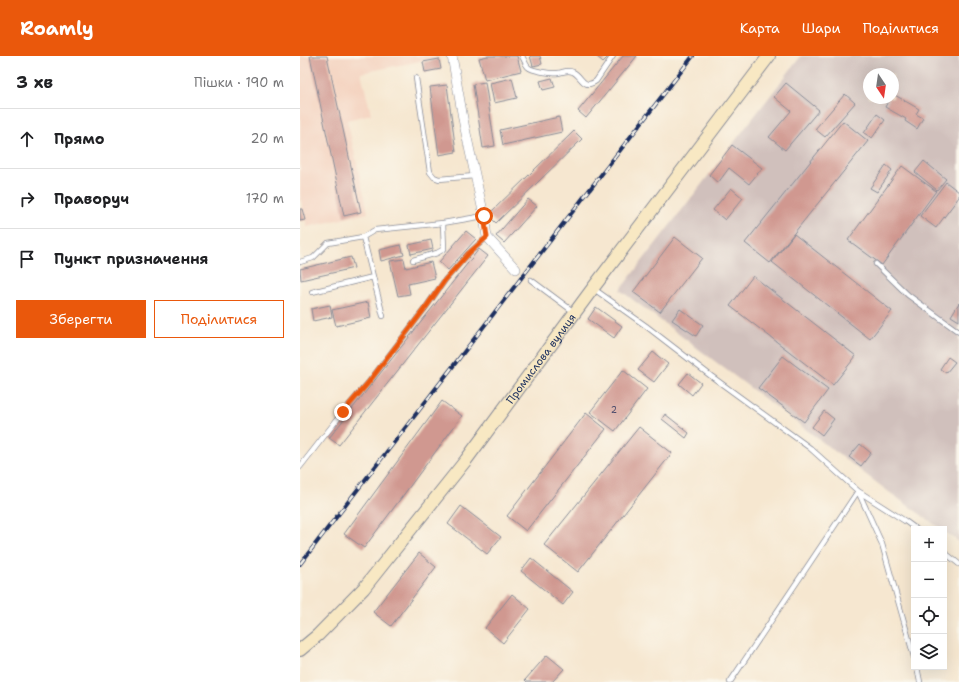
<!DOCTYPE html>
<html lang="uk">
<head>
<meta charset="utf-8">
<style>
	:root { --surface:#fff; --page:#f2f2f2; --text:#202124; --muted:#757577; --line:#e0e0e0; --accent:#ea580c }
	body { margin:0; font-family:"Shantell Sans",sans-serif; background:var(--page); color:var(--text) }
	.controls { position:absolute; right:12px; bottom:12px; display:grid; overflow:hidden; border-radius:0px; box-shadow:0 4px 16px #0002 }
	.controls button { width:36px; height:36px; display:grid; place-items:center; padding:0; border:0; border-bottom:1px solid var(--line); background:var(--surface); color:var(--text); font:20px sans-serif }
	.compass { position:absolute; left:563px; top:12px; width:36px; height:36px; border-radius:50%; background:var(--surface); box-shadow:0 4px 16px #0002; rotate:167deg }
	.stop { position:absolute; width:12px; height:12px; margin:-9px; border:3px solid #ea580c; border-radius:50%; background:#fff }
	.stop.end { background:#ea580c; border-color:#fff; box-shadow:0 1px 4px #0008 }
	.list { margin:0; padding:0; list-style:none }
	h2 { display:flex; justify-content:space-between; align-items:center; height:52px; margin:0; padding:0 16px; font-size:17px }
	h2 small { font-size:13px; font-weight:400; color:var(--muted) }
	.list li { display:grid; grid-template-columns:26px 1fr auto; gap:12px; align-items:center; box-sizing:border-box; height:60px; padding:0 16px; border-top:1px solid var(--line) }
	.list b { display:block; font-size:15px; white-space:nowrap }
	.list em { font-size:13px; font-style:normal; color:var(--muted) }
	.actions { display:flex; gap:8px; padding:12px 16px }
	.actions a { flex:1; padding:9px 0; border:1px solid var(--accent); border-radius:0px; text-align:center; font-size:14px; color:var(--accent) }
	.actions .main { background:var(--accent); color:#fff }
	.icon { flex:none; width:22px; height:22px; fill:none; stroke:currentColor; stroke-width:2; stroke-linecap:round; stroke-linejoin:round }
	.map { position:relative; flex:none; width:659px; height:626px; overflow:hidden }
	header { display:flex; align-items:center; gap:24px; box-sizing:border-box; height:56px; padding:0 20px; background:var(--accent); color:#fff }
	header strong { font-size:19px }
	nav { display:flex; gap:22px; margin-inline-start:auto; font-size:14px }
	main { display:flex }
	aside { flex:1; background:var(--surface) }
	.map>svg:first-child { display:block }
	.built { fill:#f4d3c0 }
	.industrial { fill:#d0c0bc; fill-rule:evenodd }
	.building { fill:#d09890 }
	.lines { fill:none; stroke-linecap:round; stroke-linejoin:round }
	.lane-casing { stroke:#888b97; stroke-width:6 }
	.street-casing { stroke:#888b97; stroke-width:10 }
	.secondary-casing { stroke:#888b97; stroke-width:14 }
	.lane { stroke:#fff; stroke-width:4.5 }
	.street { stroke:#fff; stroke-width:9 }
	.secondary { stroke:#f8e8c3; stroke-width:12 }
	.rail-casing { stroke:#1b2f5e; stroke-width:4 }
	.rail { stroke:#fbf7ec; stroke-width:2.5; stroke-dasharray:8; stroke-linecap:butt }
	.route { stroke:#ea580c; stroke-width:5 }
	.labels { text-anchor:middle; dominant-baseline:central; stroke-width:3; stroke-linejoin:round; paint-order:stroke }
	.number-label { font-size:9px; fill:#48496a }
	.street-label { font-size:11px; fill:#1b2f5e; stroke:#fbf7ec }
</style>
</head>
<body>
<header>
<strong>Roamly</strong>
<nav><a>Карта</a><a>Шари</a><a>Поділитися</a></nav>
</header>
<main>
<aside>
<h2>3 хв<small>Пішки · 190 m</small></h2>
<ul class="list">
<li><svg class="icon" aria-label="ahead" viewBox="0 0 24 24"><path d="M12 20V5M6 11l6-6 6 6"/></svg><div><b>Прямо</b></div><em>20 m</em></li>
<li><svg class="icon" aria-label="right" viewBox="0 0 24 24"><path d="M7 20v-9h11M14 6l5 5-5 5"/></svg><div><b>Праворуч</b></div><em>170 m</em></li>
<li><svg class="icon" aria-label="arrive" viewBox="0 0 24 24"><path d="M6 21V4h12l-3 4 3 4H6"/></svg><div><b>Пункт призначення</b></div></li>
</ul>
<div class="actions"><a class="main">Зберегти</a><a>Поділитися</a></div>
</aside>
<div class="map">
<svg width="659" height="626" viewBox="0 0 659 626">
	<rect width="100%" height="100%" fill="#fbf7ec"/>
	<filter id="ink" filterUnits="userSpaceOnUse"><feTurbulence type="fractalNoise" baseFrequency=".025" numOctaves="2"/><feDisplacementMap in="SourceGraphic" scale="8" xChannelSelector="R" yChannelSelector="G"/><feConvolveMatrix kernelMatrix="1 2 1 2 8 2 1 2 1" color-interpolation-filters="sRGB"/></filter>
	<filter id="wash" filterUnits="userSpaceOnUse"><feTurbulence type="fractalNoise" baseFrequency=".012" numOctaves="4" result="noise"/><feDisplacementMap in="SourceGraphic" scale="16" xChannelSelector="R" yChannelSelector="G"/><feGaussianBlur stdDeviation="0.9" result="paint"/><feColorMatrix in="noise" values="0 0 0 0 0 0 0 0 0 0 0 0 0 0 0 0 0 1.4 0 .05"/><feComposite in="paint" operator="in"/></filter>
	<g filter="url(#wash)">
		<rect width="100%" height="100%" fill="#f6e7d0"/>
		<path class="built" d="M 0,0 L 144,0 L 61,17 L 71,58 L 47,64 L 68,157 L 7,171 L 0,140 Z"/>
		<path class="industrial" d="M 501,0 L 659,0 L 659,486 L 644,475 L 644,473 L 641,473 L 589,436 L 320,234 ZM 569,18 L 593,18 L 593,42 L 569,42 Z"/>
		<g id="blocks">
			<path class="building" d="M 10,0 L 27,0 L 61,156 L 44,160 Z
				M 188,0 L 217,0 L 221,15 L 185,24 L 179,2 Z
				M 230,0 L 240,0 L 242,8 L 233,10 Z
				M 296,0 L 309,0 L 303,6 Z
				M 323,0 L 337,0 L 286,62 L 278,55 Z
				M 139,3 L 141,13 L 125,16 L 123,6 Z
				M 212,22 L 217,42 L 194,47 L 190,27 Z
				M 252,22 L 255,31 L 243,34 L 240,25 Z
				M 185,26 L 195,90 L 183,92 L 173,28 Z
				M 486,27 L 519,54 L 485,94 L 469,81 L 491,55 L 474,41 Z
				M 147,29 L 156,96 L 139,99 L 130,31 Z
				M 545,38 L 555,47 L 525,81 L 515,73 Z
				M 593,38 L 619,53 L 616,58 L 623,62 L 617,73 L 605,65 L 606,63 L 585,51 L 590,42 L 593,42 Z
				M 577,58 L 585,64 L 572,82 L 564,77 Z
				M 259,61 L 262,76 L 203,89 L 200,74 Z
				M 543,65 L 568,85 L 470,207 L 445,187 Z
				M 274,75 L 282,83 L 196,167 L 188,159 Z
				M 432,89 L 462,112 L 449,128 L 429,112 L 418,127 L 409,119 Z
				M 624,105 L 646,123 L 637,134 L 615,116 Z
				M 586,109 L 592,114 L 577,136 L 570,132 Z
				M 602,110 L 636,135 L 582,209 L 548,184 Z
				M 646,126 L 659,136 L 659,141 L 636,172 L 620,160 Z
				M 431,132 L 443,142 L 425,164 L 413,154 Z
				M 228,143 L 237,150 L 204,187 L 196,180 Z
				M 0,153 L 2,153 L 5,164 L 0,165 Z
				M 166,175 L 176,183 L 148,214 L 139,206 Z
				M 494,178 L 592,255 L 570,283 L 472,206 Z
				M 375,181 L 402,202 L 360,256 L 333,236 Z
				M 131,184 L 133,193 L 111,198 L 109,189 Z
				M 101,189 L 104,199 L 81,205 L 79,194 Z
				M 179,193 L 188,200 L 39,389 L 29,382 Z
				M 51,201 L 54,212 L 1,224 L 0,213 Z
				M 104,203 L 106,212 L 131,206 L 135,222 L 108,228 L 110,238 L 98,240 L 90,205 Z
				M 453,220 L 556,300 L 533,329 L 430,250 Z
				M 68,246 L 71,262 L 36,270 L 32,254 Z
				M 659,247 L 659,265 L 651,260 Z
				M 30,249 L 32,261 L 13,265 L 11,253 Z
				M 296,251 L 322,270 L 314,282 L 288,263 Z
				M 380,253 L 403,269 L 396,280 L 372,264 Z
				M 353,296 L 368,308 L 354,326 L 338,314 Z
				M 483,300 L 528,334 L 504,366 L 458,332 Z
				M 648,301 L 655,306 L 646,317 L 640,313 Z
				M 323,314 L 347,333 L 315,375 L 290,356 Z
				M 388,317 L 401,327 L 392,339 L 379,328 Z
				M 142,345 L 162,360 L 64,492 L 44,478 Z
				M 524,355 L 534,363 L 522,379 L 512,371 Z
				M 286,357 L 306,373 L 226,475 L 207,460 Z
				M 365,358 L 389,377 L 386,382 L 362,363 Z
				M 339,371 L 372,397 L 278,516 L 244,489 Z
				M 560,388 L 571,397 L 561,410 L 549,401 Z
				M 161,450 L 201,481 L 187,498 L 148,468 Z
				M 119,497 L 136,511 L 91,570 L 73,556 Z
				M 231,502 L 273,536 L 263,549 L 221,515 Z
				M 212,538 L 230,553 L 203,587 L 185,572 Z
				M 247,599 L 264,613 L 252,626 L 227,626 L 225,624 Z"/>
		</g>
	</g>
	<g filter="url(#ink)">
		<use href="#blocks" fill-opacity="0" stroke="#888b97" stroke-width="1"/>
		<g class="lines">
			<g class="lane-casing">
				<path id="lane" d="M 222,0 C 224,3 225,8 228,11 C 232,15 252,18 258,17 C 264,16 268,13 273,16 C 282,20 283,34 296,25 L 313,0
					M 116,22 L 130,116 L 134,121 L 139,123 L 175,120
					M 63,181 L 83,260
					M 113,204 L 137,197 L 144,193 L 143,167
					M 0,206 L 13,202 L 28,187 L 63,181 L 75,174 L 143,167 L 184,160
					M 576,208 L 608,239 L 659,276
					M 231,224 L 274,256
					M 294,233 L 346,270 L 411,320 L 510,392 L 558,435 L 582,488 L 614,601
					M 12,236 L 73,221
					M 0,411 L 43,356 L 68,327 L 126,251 L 145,224 L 169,197 L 187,181
					M 644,496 L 659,508
					M 617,611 L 620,626
					M 430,626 L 558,435 L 605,465 L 616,473"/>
			</g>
			<g class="street-casing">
				<path id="street" d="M 152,0 L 164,68 L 184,160 L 187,181 L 216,213"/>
			</g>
			<g class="secondary-casing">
				<g id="secondary">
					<path id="s1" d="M 0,594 L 18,579 L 64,532 L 166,404 L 293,232 L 469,0"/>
				</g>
			</g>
			<use href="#lane" class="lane"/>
			<use href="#street" class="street"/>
			<use href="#secondary" class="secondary"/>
			<g class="rail-casing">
				<path id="rail" d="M 0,508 L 393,0"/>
			</g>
			<use href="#rail" class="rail"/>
		</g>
	</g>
	<g class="lines" filter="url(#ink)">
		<path class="route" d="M 43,356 L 68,327 L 126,251 L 145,224 L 169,197 L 187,181 L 184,160"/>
	</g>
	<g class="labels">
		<g class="number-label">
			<text x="314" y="354">2</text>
		</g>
		<g class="street-label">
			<text stroke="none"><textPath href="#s1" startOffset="379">Промислова вулиця</textPath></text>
		</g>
	</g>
</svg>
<div class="controls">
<button>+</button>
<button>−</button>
<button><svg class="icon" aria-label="locate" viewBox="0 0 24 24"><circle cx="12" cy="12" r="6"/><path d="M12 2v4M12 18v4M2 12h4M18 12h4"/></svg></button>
<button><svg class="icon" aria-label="layers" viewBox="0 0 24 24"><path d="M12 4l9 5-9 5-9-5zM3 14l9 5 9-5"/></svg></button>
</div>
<svg class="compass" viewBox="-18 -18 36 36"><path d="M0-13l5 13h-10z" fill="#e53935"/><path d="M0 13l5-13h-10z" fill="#757577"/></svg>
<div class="stop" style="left:184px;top:160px"></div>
<div class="stop end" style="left:43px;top:356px"></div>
</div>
</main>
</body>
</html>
